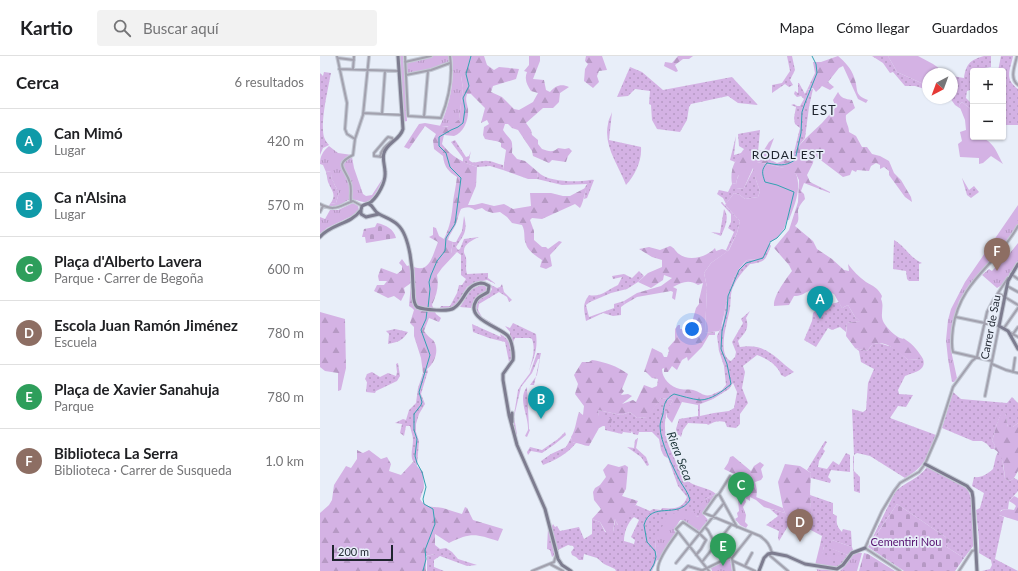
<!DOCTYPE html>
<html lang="es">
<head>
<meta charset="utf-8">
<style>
	:root { --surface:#fff; --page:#f2f2f2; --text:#202124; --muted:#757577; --line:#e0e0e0; --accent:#d93025 }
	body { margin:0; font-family:Lato,sans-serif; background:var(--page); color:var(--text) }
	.controls { position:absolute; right:12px; top:12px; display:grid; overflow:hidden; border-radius:4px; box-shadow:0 1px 3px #0004 }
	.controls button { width:36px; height:36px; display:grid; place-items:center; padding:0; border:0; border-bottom:1px solid var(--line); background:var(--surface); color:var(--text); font:20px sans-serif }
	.compass { position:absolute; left:602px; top:12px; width:36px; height:36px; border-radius:50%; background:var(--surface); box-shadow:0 1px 3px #0004; rotate:221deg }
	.scale { position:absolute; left:12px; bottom:10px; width:61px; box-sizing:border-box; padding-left:4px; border:2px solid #1f252f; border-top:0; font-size:11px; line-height:14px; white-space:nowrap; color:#1f252f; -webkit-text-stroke:3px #e8eef9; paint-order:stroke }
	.you { position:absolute; left:372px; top:273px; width:14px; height:14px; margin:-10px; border:3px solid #fff; border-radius:50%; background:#1a73e8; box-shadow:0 0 0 6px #1a73e833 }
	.badge { display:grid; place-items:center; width:26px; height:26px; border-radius:50%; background:var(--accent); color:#fff; font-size:13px; font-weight:700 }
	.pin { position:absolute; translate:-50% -33px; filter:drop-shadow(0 1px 2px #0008) }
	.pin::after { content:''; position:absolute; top:21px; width:14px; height:12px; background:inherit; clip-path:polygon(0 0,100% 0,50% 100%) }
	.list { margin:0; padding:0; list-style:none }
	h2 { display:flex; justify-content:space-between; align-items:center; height:52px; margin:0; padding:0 16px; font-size:17px }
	h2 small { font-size:13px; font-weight:400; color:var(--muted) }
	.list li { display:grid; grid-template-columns:26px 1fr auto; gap:12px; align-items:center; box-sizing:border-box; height:64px; padding:0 16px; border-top:1px solid var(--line) }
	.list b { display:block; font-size:15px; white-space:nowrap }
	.list p { margin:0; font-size:13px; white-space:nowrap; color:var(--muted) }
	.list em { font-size:13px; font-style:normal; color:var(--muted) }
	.icon { flex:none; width:22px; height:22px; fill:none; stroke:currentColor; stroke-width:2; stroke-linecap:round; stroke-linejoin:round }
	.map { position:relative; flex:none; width:698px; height:515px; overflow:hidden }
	header { display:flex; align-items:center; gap:24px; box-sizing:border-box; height:56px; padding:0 20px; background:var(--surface); border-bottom:1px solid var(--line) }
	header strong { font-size:19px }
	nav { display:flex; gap:22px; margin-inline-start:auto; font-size:14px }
	.search { width:280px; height:36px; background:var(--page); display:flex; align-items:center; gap:10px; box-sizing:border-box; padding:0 14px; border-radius:4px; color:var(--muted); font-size:15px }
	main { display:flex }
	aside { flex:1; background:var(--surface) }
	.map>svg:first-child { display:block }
	.grass { fill:url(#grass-dots); fill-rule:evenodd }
	.forest { fill:url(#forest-firs) }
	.cemetery { fill:url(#cemetery-stones) }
	.park { fill:url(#park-tufts) }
	.garden { fill:#d4b2e4 }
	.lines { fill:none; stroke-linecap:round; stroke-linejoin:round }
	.stream { stroke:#33a2b2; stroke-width:1 }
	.street-casing { stroke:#c4cad5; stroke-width:4 }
	.secondary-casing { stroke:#c4cad5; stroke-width:5 }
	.street { stroke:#a2a1ae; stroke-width:2 }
	.secondary { stroke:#7d7c8f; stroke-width:3 }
	.labels { text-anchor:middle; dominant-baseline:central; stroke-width:3.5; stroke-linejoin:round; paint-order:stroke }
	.street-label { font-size:11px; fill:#1f252f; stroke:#e8eef9 }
	.park-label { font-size:11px; fill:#540e6e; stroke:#e8eef9 }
	.neighbourhood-label { font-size:12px; letter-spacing:1px; fill:#1f252f; stroke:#e8eef9 }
	.water-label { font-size:12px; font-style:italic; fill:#1e363a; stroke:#e8eef9 }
	.quarter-label { font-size:13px; letter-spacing:1px; fill:#1f252f; stroke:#e8eef9 }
</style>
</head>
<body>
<header>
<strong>Kartio</strong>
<div class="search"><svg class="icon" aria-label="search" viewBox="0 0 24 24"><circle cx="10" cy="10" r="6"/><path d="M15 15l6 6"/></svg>Buscar aquí</div>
<nav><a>Mapa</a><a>Cómo llegar</a><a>Guardados</a></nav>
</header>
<main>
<aside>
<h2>Cerca<small>6 resultados</small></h2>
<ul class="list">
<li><span class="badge" style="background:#0f9aa8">A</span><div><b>Can Mimó</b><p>Lugar</p></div><em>420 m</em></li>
<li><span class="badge" style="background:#0f9aa8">B</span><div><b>Ca n'Alsina</b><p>Lugar</p></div><em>570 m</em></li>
<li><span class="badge" style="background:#2e9e5b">C</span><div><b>Plaça d'Alberto Lavera</b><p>Parque · Carrer de Begoña</p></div><em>600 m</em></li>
<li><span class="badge" style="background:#8d6e63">D</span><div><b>Escola Juan Ramón Jiménez</b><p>Escuela</p></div><em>780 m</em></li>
<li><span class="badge" style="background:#2e9e5b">E</span><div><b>Plaça de Xavier Sanahuja</b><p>Parque</p></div><em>780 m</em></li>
<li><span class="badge" style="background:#8d6e63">F</span><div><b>Biblioteca La Serra</b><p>Biblioteca · Carrer de Susqueda</p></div><em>1.0 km</em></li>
</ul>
</aside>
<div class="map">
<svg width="698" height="515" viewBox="0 0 698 515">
	<defs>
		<pattern id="grass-dots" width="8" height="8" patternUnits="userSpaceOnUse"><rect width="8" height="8" fill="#d4b2e4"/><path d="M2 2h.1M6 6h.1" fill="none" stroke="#b699c4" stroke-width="1.8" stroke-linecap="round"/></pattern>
		<pattern id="forest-firs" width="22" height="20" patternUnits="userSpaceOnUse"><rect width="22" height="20" fill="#d4b2e4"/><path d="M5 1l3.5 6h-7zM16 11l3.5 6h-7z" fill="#b699c4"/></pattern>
		<pattern id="cemetery-stones" width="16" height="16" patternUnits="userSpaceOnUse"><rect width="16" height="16" fill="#d4b2e4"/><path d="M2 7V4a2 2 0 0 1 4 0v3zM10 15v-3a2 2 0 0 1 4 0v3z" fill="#b699c4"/></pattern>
		<pattern id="park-tufts" width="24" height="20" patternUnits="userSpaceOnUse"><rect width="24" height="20" fill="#d4b2e4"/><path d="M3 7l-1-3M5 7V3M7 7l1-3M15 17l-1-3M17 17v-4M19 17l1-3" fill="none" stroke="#b699c4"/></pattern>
	</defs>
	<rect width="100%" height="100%" fill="#e8eef9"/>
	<path class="grass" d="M 467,0 L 472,0 L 475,14 L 470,24 L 473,29 L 469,31 L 465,28 L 452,37 L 452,29 L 462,27 L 470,15 Z
		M 552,0 L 568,0 L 577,16 L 608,30 L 608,34 L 595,30 L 585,30 L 573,16 L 570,17 L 563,7 Z
		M 664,0 L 671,0 L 671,11 L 665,12 L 665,15 L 653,15 L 653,33 L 647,35 L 646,42 L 653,49 L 653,55 L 642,46 L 639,49 L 641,53 L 635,49 L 630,42 L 632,42 L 632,20 L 644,22 C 646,8 650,4 664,0 Z
		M 681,0 L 693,0 C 690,15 684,23 698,33 L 698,69 L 683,69 L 683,15 L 678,15 Z
		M 310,11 L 322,16 L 343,34 L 412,21 L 438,49 L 418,47 L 408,40 L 371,48 L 369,51 L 367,64 L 360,76 L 337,73 L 332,64 L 331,49 L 329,48 L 330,35 L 315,33 L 308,40 L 297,41 Z
		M 4,16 L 11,17 C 8,33 0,67 4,81 C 5,84 7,87 9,89 L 3,92 L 0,99 L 0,17 L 3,20 Z
		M 478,27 L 479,27 L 485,38 L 487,34 L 493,33 L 489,51 L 485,82 L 474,96 L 480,72 L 475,68 L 474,62 L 476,51 L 471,49 L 474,48 L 477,50 L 480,50 L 484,43 L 481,40 L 477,41 L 474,38 L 475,35 L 478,37 Z
		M 292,56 L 289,84 L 321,91 C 322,105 315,119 306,129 C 299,110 283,90 288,68 C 288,64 291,60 292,56 Z
		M 440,74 L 438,96 C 425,99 424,94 415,106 L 410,104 L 416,80 L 414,99 L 421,97 L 424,93 L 419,90 L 418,78 Z
		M 135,84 L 146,101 L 149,100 L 151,95 L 149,104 C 154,109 157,105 164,105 C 170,104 177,108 183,109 L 183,114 L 170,110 L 157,111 L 143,106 L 143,102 L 131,86 Z
		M 434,112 L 436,124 L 440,135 L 438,141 L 425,143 L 420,139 L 414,137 L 406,148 L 403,142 L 397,138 L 399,134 L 408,136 L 412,128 L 416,127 L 416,133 L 424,132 Z
		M 11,115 C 11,118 11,122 13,125 C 18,138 21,132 16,147 L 10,148 C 17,139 12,135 8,126 C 7,123 7,119 6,116 Z
		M 218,116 C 226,125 250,126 262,125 C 267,125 270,123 274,124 L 267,142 L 264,143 L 266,132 L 264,133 L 267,128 L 242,129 L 217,123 Z
		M 642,122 L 649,134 L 654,130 L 659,136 L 651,142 L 647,139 Z
		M 402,146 L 420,165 L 417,177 L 408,195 L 406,194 L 414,176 L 408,172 L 411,166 L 411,158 L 401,147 Z
		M 404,153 C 410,162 405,171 401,180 L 391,176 L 400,177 Z
		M 144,160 C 148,175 144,179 136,191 L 138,194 L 140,193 L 144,183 L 159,181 C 153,184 143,188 144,196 C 144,198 146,200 146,202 C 147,207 145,211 147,218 L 168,217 L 168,222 L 176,228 L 167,224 L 154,227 L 147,231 L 136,249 L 131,253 L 120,252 L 121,250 L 130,250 L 137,237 L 139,229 L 142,229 L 146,223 L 141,219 L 141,199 L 137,196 L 131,198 L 133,186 L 136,186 L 142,175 Z
		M 574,184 C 585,190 590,202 602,207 L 599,208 L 599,225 L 589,225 L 587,223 L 586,215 L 573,213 Z
		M 449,187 L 451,190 C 445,204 446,206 430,208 C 423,215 417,222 413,231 C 410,238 411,245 410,252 C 408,265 396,298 411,305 L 415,301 L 416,296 L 412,286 L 423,267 L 421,263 L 430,255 L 426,262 C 430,273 424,278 418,285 L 420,291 C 447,287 455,302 474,316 L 465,321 L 461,319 C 458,309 446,302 437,299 L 423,310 L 425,316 L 422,332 L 428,347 L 420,358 L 420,368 L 416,372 L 407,371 L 405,366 C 398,364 394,366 388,369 L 387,368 L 368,367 L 363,374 L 361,381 L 359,379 L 356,379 L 356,373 L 359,363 L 378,360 L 378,349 L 380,348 L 380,360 L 394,357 L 409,355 L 414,352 L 417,336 L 413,327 L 409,333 L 393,343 L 391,339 L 402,334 L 406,329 L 404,310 L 399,295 L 397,280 L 403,267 L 408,235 L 416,217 L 427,204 L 437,203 Z
		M 319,215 L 324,220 L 318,226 L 307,233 L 291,237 L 270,246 L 266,249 L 269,261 L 294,252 L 294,248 L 304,245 L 305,248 L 301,251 L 301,259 L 293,260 L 283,257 L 266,265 C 264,253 262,249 269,239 C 280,242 289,233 298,229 L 302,221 L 293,223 L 292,220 L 304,218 L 312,222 Z
		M 169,228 L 177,232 L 180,231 L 182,228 L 184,236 L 192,244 L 189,246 L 187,241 L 179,236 L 159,248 L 158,254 L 162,261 L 185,275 L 186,277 C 175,270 149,261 158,244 C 163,241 170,239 172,233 Z
		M 162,229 L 165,229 L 167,234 L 154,244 L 151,252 L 140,251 L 151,233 Z
		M 519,246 L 522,252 L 528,249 L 535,261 L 541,265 L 527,267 L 526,276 L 520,271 L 512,274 L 508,272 L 496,291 L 484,284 L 492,265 L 493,257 L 499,251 Z
		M 193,267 L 216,278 C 218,293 214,302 209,315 C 212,304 216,294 212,283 L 210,282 L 195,282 L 193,286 L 190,280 L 190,276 L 185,270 L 190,272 Z
		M 152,268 L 181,281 L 180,278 C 191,283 193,294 191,305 L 189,306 L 185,286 L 169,282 L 153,276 Z
		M 75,273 L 88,276 C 82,285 78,286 68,288 L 69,278 L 66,275 Z
		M 559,287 L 575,292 L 588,304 L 603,303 C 607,315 593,316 585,320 L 578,334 L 579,338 L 593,339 L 586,351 L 578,350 L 570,362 L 616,379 C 607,400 606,410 585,422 L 550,400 L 537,397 L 534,399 L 534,415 L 540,421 L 540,437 L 534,435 L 533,401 L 534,399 L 532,353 L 543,356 L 546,354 L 548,327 L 554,313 L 541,306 L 539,295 L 535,292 L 547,295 L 553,288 Z
		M 217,297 L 221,297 L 214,329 L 210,329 L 217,319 L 220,303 L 218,303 L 212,317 L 201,331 L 194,361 L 197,378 L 196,379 L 193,365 L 198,334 L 201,329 L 210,317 Z
		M 78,307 L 80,320 L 77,325 L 56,335 L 55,337 L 46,336 L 47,326 L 45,323 L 47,318 L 52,316 L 60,321 L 68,317 L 76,320 L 77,316 L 76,308 Z
		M 103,317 L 107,318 L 101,338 L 105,348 L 99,358 L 96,368 L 96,376 L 99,385 L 97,410 C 88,402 93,394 93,384 C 93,380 91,375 90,370 L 86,370 L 84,380 L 80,377 L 82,368 L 75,367 L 83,363 L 86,364 L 89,354 L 96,347 L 98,332 Z
		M 207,331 L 209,373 L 210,374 L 207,381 L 205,380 C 206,378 207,376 208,374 C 209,360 197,343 207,331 Z
		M 633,336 L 641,343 L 687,347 L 692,341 L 698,347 L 698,367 L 693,371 L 688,371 C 686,366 687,360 684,355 C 676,364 676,374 672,385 L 675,389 L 674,393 L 671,393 L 667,388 L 662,385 L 653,385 L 622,372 Z
		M 341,342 L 353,344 C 338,368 346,387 359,411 C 361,416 364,423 369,426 C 377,431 390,432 396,438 L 385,443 L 379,461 L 376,460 L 372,455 L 335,484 L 337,504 L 332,515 L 296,515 L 295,513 L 284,508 L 277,502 L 264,498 L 263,504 L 259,504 L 256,501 L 252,499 L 251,496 L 254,492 L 253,490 L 248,489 L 238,494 L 239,497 L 237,497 L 231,472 L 233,468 L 235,471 L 237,470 L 240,475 L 259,471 L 264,483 L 272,478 L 272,463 L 280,466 L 285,476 L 293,476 L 296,461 L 297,469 L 316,449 L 330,455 L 333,453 L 341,454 L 342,452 C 353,453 363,453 367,441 L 358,430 L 348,402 L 344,400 L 341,394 L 339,383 L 332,376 L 319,376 L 318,379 L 313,378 L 312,375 L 311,377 L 303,376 L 302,378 L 285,374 L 285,370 L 290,370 L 279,360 L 278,354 L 301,359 L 310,356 L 317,362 L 327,361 ZM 314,461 L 319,464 L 311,481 L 315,484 L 314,488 L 304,485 C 304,476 308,466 314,461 Z
		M 245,376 L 246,379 L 235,388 L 222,397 L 211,395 L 208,399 L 207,396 L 210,391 L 222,394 L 238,383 Z
		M 251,382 L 253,387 L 256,387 C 247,398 236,404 223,409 L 221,405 L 231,398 L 246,391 Z
		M 318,382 L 316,392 L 326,401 L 329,409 L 327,410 L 321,401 L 307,391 L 314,392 L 315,384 Z
		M 505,385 L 507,386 L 503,393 L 505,395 L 499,405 L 498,411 L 507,413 L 513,405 L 519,409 L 526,397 L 530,399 L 530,416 L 511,414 L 508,421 L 511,424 L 510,427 L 491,422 L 491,417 L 487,414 Z
		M 678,396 L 682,401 L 685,423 L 690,425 L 694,422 L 698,424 L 698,435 L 689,445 L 688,453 L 681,454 L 679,459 L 684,461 L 675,503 L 698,515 L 662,515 L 670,513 L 672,509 L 671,504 L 659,497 C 660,483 657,468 656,454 L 660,452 L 664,437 L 652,430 L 654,421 C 662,422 667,418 673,413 L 676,400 Z
		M 607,411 L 645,431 L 648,434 L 651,442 L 654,489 L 644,502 L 625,490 L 630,484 L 577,448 L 549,489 L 575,436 C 585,426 599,423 607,411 Z
		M 490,439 L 513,447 L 513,458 L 517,460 C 516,467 517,471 522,476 L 523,473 L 531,475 L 532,491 L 512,484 L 510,492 L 528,499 C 523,507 520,513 510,511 L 501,501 L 504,491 L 500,489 L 502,480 L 489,473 L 492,469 Z
		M 450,453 L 465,457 L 467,462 L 471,465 L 459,485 L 458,481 L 459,475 L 446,469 L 458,460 Z
		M 228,471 L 235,499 L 232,501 L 230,494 L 227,493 Z
		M 115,489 L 120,493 L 126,492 L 132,496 L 138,503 L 157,509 L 147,510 L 120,500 L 114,504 L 114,511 L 124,515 L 107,515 L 107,500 L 115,498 Z"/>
	<path class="forest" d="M 141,0 L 164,0 L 167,9 L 174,14 L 179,11 L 199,13 L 196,23 L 173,30 L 171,36 L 182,41 L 194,53 L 199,54 L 213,46 L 218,37 L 211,35 C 207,29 204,23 207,16 L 204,15 L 209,9 L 209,0 L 220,0 L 220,5 L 213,23 L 224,24 L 226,34 L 230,36 C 235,30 241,27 249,31 L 240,37 L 239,46 L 233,52 L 223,52 L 206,67 L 211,74 L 212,79 L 218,84 L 218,88 L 222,93 C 228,95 233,97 238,92 L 245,93 L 249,92 L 252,95 L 248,100 L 246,106 L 232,104 L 229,107 L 213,100 L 212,95 L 198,74 L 192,72 L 188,68 L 185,68 L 183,74 C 191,86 193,81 192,97 L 197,103 L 205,105 L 218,116 L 217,123 L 208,123 L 183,114 L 186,94 L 181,91 L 181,87 C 177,84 171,85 165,83 L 163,79 L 164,71 L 169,68 L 167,64 L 161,67 L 165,52 L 151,38 L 147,38 C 145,45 147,47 148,53 C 149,63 144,77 134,80 C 131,80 127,79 124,79 L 122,88 C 132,101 142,106 157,111 L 156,130 L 148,149 L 154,149 L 162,147 L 174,150 L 184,148 L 193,153 L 211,150 L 210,137 L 231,137 L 243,140 L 250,140 L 267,131 C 264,138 264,145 260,152 L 255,148 L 222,163 L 212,162 L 210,164 L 214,175 L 214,184 L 222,191 L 226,191 L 228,193 L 239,185 L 242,186 L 230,199 L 232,210 L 226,213 L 220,211 L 222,204 C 216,200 208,195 206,188 C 203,181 206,177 202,169 L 192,167 L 187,161 L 180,156 L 173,157 L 166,155 L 162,152 L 155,154 C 150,150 146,151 141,153 C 138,159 137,168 134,172 C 132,176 129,179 128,184 L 133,186 L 131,197 L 137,196 L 122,212 L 117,219 C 119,230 117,238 112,249 L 116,258 L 121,262 L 119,266 L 109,262 L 104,275 C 107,279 109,281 113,284 C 120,293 115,307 107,313 L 108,316 L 107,318 L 103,317 L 101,302 L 94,280 L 94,271 L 90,267 L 94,254 L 92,252 L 89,250 L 91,227 L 84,232 L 85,237 L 81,245 L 74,240 L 68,242 L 54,235 L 57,229 L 64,229 L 67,225 L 59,225 L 58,220 L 61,212 L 77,218 L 82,214 L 82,210 L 79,207 L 82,203 L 87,210 L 90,209 C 109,220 112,201 118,186 L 109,181 L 113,179 L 113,171 L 116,172 L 119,180 L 124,183 C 130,171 132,159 133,146 C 134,138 136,130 137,121 C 129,116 124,111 123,100 L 114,93 L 113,84 L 116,78 L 105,70 L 89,93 L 84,91 L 99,68 L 105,67 L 127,71 L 139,63 L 143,32 L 141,20 Z
		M 266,0 L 282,0 L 287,14 L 279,15 L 277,20 L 279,26 L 273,32 L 264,25 L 265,13 L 268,8 L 265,5 Z
		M 358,0 L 373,0 L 369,3 L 363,3 L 355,9 L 358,15 L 356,16 L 344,10 L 345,6 L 352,7 Z
		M 518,0 C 525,6 531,12 534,21 C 539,33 533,39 548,44 L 546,47 L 538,43 L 523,10 L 519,12 L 508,26 L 514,31 L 510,34 L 502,30 L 496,36 L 493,32 L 487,34 L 495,17 L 493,6 L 501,6 Z
		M 518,36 C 521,42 525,43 532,44 L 535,52 L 526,59 C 525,67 529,69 529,76 L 536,80 L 542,91 L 547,91 L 552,98 L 560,100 L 569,105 L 574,117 L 581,124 L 591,141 L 592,146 L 585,141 L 569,119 L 569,115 L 564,111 L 560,113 L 560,109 L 556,107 L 551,110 L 549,115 L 537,114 L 536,116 L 532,114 L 530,119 L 523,121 L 494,99 L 493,107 L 487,119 L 490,126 L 510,136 L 510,137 L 484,127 L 481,135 L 484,138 L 485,143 C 482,146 479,150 478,154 C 478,161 480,165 475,170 L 493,185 L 497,193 L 512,203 L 524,214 L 529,215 L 528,208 C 533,215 539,221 546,226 C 553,230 558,232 562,240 L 561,243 C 565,251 559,259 564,267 C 567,272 575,280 580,282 C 585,284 582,281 586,284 C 593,288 599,296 603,303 L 588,304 C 580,297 565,283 554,288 C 551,289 549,293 547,295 L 535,292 L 526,280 L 527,267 L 540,265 L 535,261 L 528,249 L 522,252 L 514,238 C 507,235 496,232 489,235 C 483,238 480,240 474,240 L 469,249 L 454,250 C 453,240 466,223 472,215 L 469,209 L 454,192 L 469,174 L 478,146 L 479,124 L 476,118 L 464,114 L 464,112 L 437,106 L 418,120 L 416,127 L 412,128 C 410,117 413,101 425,97 C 428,96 439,95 444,94 L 449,86 L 454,82 L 448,98 L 453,101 L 451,104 L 457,107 L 463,105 L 470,100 L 485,83 L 502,67 L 516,51 L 513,44 Z
		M 350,190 C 355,192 355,195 359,198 C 369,206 387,201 395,192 L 396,195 L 402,193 L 408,195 L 391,207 L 384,217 L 387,231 L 385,277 L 395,276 L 395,279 L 389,279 L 382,291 L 368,305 L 367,301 L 362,304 L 357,314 L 352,310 L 348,316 L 344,316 L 344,312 L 342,313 C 342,323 351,331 360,333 C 365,334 369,333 373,334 C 381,336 383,341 391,339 L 393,343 L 378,349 L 362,346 L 352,367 L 347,361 L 347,354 L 353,344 L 341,342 L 328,361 L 317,362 L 310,356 L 301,359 L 278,354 L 279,360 L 285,360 L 292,363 L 290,371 L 283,370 L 279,372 L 269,390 C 263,390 258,386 252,387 L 251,381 C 256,373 256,364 259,356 L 263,359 L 264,350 L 255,338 L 258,328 L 254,319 L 262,306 L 269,306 L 272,304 C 285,306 297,310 308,318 L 302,333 L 304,335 L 301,339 L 308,338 L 312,340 L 302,348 L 313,344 L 316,346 L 324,329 L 332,332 L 337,330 L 338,323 L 332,322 L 326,316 L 324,316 L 332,292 L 342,297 L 344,301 L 347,301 L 349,295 L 348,292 L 355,284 L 355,273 L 358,269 L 360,269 L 360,273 L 362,273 L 365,270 L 371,270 L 376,252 L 379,248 L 379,244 L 383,227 L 378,229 C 369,223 362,226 353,231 L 357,233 L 355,244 L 352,242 L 353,236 L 351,235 L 317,241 L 305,248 L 304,245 L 317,237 L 341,230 L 352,222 L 344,219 L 343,224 L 331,232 L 318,226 L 328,217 L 342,211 L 342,204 L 332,201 L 319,193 L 329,191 L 340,194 Z
		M 0,256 L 25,263 L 26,312 L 21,334 L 18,335 L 18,317 L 5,315 L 0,311 Z
		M 684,354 C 687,360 686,365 688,371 L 693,371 L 698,367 L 698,415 L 694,422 L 690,425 L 685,423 C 684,413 684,399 674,393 L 675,389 L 672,385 C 676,374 676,364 684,354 Z
		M 37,394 L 43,397 L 49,394 L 61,403 L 67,401 L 71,408 L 69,415 L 81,419 L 93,406 L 103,416 L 104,431 L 100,443 C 106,453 114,450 123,452 C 129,454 135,456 142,458 L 145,451 L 147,452 L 153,464 L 183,473 L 178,485 C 156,478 151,476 129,487 L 115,478 L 115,498 L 106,500 L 106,515 L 0,515 L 0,457 L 9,449 L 12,444 L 14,429 L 26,410 L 31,412 L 37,403 Z
		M 413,400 L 431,415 L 434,410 L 440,406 L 444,409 L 441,413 L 443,421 L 441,424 L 435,426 L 437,434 L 436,444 L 430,441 L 430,445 L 425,442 L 423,427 L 414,418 L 404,413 L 408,407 L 410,401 Z
		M 288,408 L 299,411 L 305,409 L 308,411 L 306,433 L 302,440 L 318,445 L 313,454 L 298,469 L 295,463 L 293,476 L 290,477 L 286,476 L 280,466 L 272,463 L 281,453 L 274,444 L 273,436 L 275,432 L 280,429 L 286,421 L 283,414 Z
		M 465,408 L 480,410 L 491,417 L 490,436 L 492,469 L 489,473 L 467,462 L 463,452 L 458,426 Z
		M 694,440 L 698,442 L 698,465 L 679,459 L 679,457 C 683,452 688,453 694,454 L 696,450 L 694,448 L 689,445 Z"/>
	<path class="cemetery" d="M 57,167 C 66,169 74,173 76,182 L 46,187 L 45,181 L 42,181 L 44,173 L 55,171 Z
		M 577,448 L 630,484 L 625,490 L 644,502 L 635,515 L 584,515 L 548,491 Z
		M 544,497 L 548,498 L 575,515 L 539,515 Z"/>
	<path class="park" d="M 79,0 L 83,0 C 85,22 86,42 87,65 L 83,66 Z
		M 111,0 L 130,0 L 130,7 L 108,15 L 86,19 L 85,6 Z
		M 132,0 L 141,0 L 141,20 L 143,32 L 139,63 C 133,69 129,72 120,70 C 130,48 135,24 132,0 Z
		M 9,90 L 18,97 L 32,99 L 24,103 L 21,109 C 22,115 26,118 28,124 C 31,130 29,137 30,143 L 20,149 L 15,151 L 8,151 L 10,148 L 16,147 C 21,132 18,138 13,125 C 11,123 11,118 11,115 L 6,116 L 3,109 L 0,108 C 0,100 3,95 9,90 Z
		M 32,101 L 34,112 L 43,138 L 46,140 L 52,139 L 63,122 C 61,128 53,145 47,146 C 42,147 37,143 31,144 L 31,131 L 24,114 L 23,108 L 26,104 Z
		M 33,147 L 38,150 L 39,154 L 36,158 L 7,172 L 0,179 L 0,161 L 5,163 L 10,154 L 18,154 Z
		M 698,149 L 698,169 L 671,205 L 649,229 L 639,245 L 634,265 L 632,290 L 632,299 L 637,322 L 634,326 L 632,326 L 628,303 L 626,284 L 628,264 L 631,253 L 645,226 Z
		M 698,187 L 698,207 L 682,229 L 677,232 L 662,219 L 669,213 L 672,215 L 681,205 L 683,206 Z
		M 421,429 L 426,446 L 423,451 L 426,459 L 425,466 L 428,469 L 426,472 L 420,469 L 415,463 L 418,461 L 417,457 L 419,455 L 418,443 Z
		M 396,438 L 383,458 L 388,464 L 379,475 L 362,464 L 360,464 L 354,474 L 356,477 L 339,505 L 337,504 L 335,484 L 349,458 L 372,455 L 375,456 L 376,460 L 379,461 L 379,450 L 385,443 Z
		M 536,497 L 542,497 L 537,515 L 497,515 L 497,513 L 494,513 L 520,515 C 526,510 528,501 536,497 Z
		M 410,503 L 412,515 L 392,515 L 391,512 Z"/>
	<path class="garden" d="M 568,0 L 598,0 L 613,8 L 623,15 L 623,18 L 608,18 L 608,30 L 577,16 Z
		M 642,46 L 653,55 L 653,62 L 651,64 L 653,66 L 653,81 C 672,81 675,93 683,108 L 671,100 L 663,107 L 659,108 L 659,102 L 640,101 L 638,88 L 642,85 L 640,76 L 646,74 L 645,64 L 639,49 Z
		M 431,106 L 437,106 L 464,112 L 464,114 L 469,114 L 476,118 C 482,133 474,150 469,164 L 467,164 L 464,173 L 457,182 L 449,187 L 443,201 L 438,203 L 427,204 C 406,224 408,247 401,272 L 399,275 L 385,277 L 387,231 L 384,217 L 391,207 L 409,194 L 417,177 L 420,165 L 405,149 L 414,137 L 420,139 L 425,143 L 438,141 L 440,135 L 436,124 L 433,112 L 424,132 L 416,133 C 415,121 422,113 431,106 Z
		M 436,441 L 463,452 L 465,457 L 444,451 L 436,444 Z
		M 512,484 L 532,491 L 533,494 L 528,499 L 509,492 Z
		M 500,489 L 504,490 L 502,501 C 509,499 515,498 522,500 L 521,506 L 513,504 L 511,510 L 510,511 L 495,509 Z"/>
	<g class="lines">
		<path class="stream" d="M 450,186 L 457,182 L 465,173 L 474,136 L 457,129 L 445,126 C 442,117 441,114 447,107 C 459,109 464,111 475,104 L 481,77 L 482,56 L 485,47 L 497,17 L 496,8 L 492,0
			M 108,252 L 110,233 L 109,226 L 111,219 L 117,205 L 125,195 L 126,182 L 135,168 L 141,122 L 130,111 L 126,97 L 119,90 L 119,81 L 131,74 L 138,71 L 143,67 L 145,53 L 143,42 L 149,30 L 146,18 L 151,0
			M 103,515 L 106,503 L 105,494 L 115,468 L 113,453 L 104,448 L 103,443 L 106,431 L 102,416 L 97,407 L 95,400 L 97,383 L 94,374 L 94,358 L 101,349 L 102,346 L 99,336 L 110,299 L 101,274 L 106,263 L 107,255
			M 330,515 L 334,508 L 336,501 L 335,495 L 327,486 L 324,469 C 331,444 357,464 370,444 C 368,436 364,432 360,425 C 353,411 340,386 340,370 C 340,366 342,362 343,358 C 344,348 345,343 354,338 C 362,340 371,343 380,344 C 391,344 403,335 411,328 L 407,308 L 401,293 L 402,275 L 407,255 L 408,240 L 419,214 L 426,207 L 443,202 L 450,187"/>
		<g class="street-casing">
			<path id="street" d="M 17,0 L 27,47 L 25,73 L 27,78 L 35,83
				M 85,0 L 88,60 L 121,62 C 129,42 133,21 130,0
				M 697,0 C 695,10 689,22 698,29
				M 18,2 L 34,4
				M 85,6 L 111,0
				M 19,13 L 79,15
				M 33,13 L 34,0
				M 86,19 L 111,14 L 130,7
				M 43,57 L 82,59
				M 62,58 L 65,15
				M 104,61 L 108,15
				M 60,101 C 61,93 67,89 73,84 L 72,82 L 68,81 L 66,83 L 54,97 L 54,100 L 63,101
				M 31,146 C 30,139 32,133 30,127 C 26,112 13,109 33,99 L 35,83 L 43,59 L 49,0
				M 0,148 C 15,156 19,150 33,145 L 42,150
				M 0,156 L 3,150
				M 691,218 L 698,223
				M 687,230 L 698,236
				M 678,237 L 698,249
				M 636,261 L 679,270 L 665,340
				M 684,272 L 698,252
				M 689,276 L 698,281
				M 691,281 L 698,271
				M 657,301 L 667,256 L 674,243 L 688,222
				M 672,305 L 633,296 C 631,289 632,280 633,272 C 640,224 677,209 698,170
				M 672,308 L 686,314 L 698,317
				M 693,316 L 695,302
				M 410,420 L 399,438 L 417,471
				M 399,438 L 396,440 L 384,457 L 440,480 C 447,485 450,489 452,497
				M 385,471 C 392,477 389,482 397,488
				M 448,498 L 468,515
				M 376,499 L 381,493 L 386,484 L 379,477 L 363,466 L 356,473 L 389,515
				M 413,505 L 435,515
				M 382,506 L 411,469
				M 356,507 L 404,447
				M 230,508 L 243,515
				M 425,510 L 432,497
				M 212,515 L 234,506 L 236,499
				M 338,515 C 336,505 352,484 358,476
				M 363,515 L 368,510 L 381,514
				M 381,515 L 410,501 L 395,490
				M 414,515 L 412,502 L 431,478
				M 580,515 L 545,492 L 562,455 L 574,435 L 580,427 L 599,416 L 605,408 L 618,378 L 633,331 L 652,305 L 657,301
				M 639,515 L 652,495 L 656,494"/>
		</g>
		<g class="secondary-casing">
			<path id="secondary" d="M 49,148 C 54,150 54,156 59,158 C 66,162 72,163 78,169 C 90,180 93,215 93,231 C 94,238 92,246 97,251 C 104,254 129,256 134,252 C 145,245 145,229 161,227 C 165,227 166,228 169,230 L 168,236 C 164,239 158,240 156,245 C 145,263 180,271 188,280 C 192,285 194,298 193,304 L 183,318 L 183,324 L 189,359 L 197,389 L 225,453 L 238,503 L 242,509 L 251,515
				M 59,158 L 46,161 L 41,158 L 41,154 L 42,150 C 45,148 48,148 51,146 C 58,140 66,126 65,116 C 65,110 62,103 64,97 C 67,87 80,84 83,73 L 78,0
				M 0,181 C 11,168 31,168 40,155
				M 698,208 L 688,225 L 679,270 L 688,275 L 698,293
				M 192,366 L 192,357
				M 605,408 L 647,430 L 652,436 L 653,442 L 657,515
				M 439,515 L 444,502 L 448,498 L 452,497 L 467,500 L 485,508 L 517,513 L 523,509 L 532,497 L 545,492"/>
		</g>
		<use href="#street" class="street"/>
		<use href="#secondary" class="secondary"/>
	</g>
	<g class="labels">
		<g class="street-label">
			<text transform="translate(670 271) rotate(-79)">Carrer de Sau</text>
		</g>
		<g class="park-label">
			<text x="586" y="485">Cementiri Nou</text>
		</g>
		<g class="neighbourhood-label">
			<text x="468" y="98">RODAL EST</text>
		</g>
		<g class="water-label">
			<text transform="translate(360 400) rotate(69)">Riera Seca</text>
		</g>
		<g class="quarter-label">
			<text x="504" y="54">EST</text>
		</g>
	</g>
</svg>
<div class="controls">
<button>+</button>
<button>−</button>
</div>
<svg class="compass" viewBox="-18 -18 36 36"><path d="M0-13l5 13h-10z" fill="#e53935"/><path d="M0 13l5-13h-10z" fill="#757577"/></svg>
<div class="scale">200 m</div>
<div class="you"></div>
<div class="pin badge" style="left:500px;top:263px;background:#0f9aa8">A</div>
<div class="pin badge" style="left:221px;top:363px;background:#0f9aa8">B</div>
<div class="pin badge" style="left:421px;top:449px;background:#2e9e5b">C</div>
<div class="pin badge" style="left:480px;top:486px;background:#8d6e63">D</div>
<div class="pin badge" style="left:403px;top:510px;background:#2e9e5b">E</div>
<div class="pin badge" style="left:677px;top:215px;background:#8d6e63">F</div>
</div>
</main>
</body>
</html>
